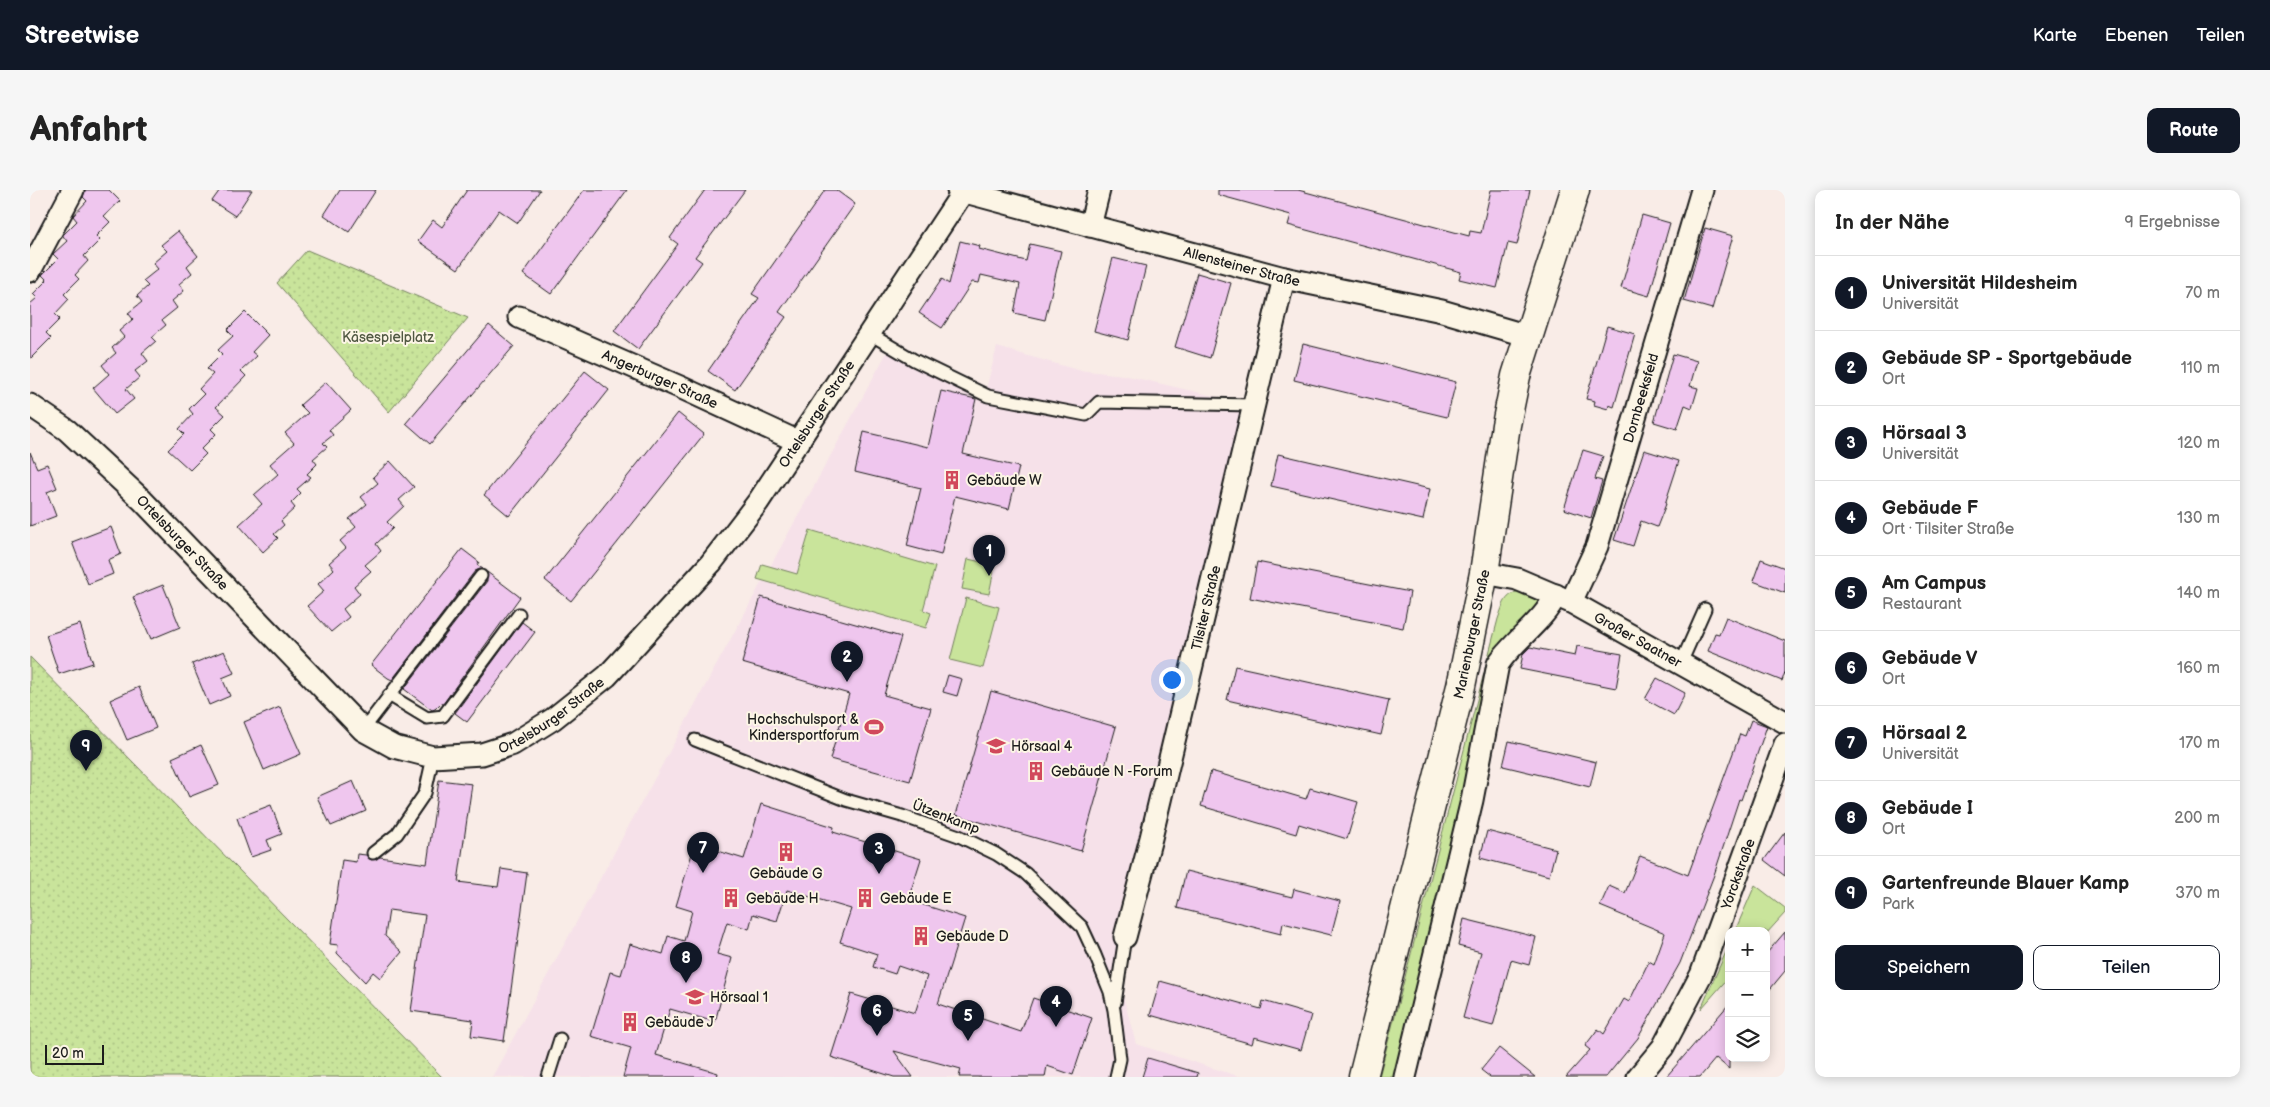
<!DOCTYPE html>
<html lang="de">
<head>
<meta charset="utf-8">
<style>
	:root { --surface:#fff; --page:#f6f6f6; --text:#222; --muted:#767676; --line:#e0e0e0; --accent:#111827 }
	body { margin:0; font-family:"Balsamiq Sans",sans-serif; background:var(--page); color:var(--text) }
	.controls { position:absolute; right:15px; bottom:15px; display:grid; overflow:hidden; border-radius:10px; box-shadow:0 2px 12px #0003 }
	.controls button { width:45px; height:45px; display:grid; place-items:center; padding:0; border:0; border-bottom:1px solid var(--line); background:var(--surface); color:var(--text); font:25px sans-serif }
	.scale { position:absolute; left:15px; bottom:12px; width:59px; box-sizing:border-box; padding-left:5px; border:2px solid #1c1c1c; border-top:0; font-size:14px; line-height:18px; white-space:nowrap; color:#1c1c1c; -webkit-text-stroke:4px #fcf5e5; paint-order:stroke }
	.you { position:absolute; left:1141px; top:489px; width:18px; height:18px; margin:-12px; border:4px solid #fff; border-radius:50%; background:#1a73e8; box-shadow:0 0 0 8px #1a73e833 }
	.badge { display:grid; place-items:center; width:32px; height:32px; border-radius:50%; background:var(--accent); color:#fff; font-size:16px; font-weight:700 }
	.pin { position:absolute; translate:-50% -41px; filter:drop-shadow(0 1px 2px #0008) }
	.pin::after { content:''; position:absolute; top:26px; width:18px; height:15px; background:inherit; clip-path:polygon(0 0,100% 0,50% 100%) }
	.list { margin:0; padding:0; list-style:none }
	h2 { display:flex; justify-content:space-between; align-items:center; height:65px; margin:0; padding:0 20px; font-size:21px }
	h2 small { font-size:16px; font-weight:400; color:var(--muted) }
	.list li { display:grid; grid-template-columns:32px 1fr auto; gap:15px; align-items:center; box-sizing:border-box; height:75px; padding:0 20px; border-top:1px solid var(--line) }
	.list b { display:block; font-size:19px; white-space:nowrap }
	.list p { margin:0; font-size:16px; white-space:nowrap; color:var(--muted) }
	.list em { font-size:16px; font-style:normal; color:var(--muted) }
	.actions { display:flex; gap:10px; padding:15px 20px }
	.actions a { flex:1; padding:11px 0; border:1px solid var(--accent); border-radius:10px; text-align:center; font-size:18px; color:var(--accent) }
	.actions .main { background:var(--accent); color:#fff }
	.icon { flex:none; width:28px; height:28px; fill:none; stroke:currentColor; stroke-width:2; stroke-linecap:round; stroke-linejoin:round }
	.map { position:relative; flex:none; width:1755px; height:887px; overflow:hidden; border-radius:10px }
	header { display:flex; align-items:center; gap:30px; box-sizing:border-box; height:70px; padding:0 25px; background:var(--accent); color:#fff }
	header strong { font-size:24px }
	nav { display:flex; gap:28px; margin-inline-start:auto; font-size:18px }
	.intro { display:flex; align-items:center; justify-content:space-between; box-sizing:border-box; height:120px; padding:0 30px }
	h1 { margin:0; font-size:35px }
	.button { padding:12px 22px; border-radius:10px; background:var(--accent); color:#fff; font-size:18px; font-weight:700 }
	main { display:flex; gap:30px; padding:0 30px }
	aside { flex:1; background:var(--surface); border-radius:10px; box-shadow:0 2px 12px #0003 }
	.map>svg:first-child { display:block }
	.built { fill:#f6e1e9 }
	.grass { fill:#c9e49b; stroke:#72805c }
	.park { fill:url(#park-dots); stroke:#72805c }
	.building { fill:#efc6ee; stroke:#1c1c1c }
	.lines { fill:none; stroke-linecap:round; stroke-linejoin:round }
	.service-casing { stroke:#1c1c1c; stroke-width:15 }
	.minor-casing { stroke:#1c1c1c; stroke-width:25 }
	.secondary-casing { stroke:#1c1c1c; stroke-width:31 }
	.service { stroke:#fcf5e5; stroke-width:11 }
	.minor { stroke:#fcf5e5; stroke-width:21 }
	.secondary { stroke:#fcf5e5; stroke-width:28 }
	.labels { text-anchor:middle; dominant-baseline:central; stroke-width:4; stroke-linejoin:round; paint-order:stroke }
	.street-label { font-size:14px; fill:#1c1c1c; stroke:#fcf5e5 }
	.park-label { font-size:14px; fill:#505842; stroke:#fcf5e5 }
	.poi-label { font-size:14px; fill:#1c1c1c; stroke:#fcf5e5; text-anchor:start }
</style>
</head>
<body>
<header>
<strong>Streetwise</strong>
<nav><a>Karte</a><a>Ebenen</a><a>Teilen</a></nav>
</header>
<div class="intro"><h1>Anfahrt</h1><a class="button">Route</a></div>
<main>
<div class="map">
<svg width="1755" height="887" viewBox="0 0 1755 887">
	<defs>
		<pattern id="park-dots" width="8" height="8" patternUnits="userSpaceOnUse" patternTransform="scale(1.25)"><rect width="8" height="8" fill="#c9e49b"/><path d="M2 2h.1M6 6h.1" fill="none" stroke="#acc385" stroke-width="1.8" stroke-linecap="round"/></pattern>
	</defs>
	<rect width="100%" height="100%" fill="#f9ece7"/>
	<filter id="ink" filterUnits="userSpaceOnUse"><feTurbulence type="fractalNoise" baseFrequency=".02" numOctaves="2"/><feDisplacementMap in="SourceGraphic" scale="10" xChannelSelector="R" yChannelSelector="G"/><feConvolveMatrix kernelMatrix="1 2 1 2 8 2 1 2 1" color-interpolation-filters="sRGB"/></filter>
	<g filter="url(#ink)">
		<path class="built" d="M 862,153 L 956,199 L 967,157 L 1048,180 L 1093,185 L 1223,215 L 1090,794 L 1106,854 L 1211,887 L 462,887 Z"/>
		<path class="grass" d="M 780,340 L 905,377 L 893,420 L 901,423 L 896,438 L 727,389 L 732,374 L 767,384 Z
			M 938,369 L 965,375 L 959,404 L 932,399 Z
			M 1492,400 L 1508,409 L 1506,417 L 1483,444 L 1435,609 L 1364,887 L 1349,887 L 1468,429 C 1474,413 1474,405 1492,400 Z
			M 936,408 L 969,417 L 953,478 L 920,470 Z
			M 1725,695 L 1755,718 L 1755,723 L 1736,744 L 1736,741 L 1705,741 Z
			M 1699,755 L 1699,787 L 1671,819 Z"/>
		<path class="park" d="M 277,60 L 438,128 L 359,222 L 247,93 Z
			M 0,467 L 412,887 L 0,887 Z"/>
		<path class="building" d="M 55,0 L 79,0 L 90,11 L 74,26 L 80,32 L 66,46 L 70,50 L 54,66 L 58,71 L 45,85 L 49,89 L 34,104 L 39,109 L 25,124 L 30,129 L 16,143 L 21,148 L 0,169 L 0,114 L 7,108 L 3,104 L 17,90 L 12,85 L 28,69 L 23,64 L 37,51 L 33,46 L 33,45 L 47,31 L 43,26 L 57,11 L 53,7 Z
			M 190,0 L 222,0 L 205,26 L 182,11 Z
			M 310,0 L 346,0 L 319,42 L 294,25 Z
			M 437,0 L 510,0 L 488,33 L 469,20 L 428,79 L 388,51 L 403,30 L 412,37 Z
			M 554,0 L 597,0 L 521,104 L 493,84 Z
			M 675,0 L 715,0 L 665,67 L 672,72 L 608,159 L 584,141 L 648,54 L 640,48 Z
			M 795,0 L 806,0 L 825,14 L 749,122 L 756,127 L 705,200 L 678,181 L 729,108 L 722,104 Z
			M 1188,0 L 1268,0 L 1439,46 L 1440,41 L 1451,43 L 1461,0 L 1500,0 L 1487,55 L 1478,53 L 1467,98 L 1429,89 L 1431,82 L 1258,35 L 1261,25 L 1188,5 Z
			M 1612,25 L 1640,33 L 1619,106 L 1591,98 Z
			M 1675,38 L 1703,46 L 1682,119 L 1654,111 Z
			M 148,41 L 168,66 L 157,76 L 162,83 L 149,94 L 154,101 L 142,111 L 147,118 L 132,130 L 136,135 L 122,147 L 126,151 L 112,163 L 118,171 L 105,181 L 110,187 L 96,199 L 104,209 L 85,224 L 63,198 L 79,184 L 72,175 L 86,163 L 82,158 L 94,147 L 89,141 L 103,129 L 98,123 L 112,112 L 107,106 L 118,96 L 113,91 L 128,79 L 123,73 L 137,61 L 131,55 Z
			M 930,51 L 950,56 L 949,59 L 996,71 L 1000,54 L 1031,61 L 1015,130 L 984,123 L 990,94 L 951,85 L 949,93 L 942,92 L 912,138 L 889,123 L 912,89 L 919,94 Z
			M 1083,68 L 1116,76 L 1098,150 L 1064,141 Z
			M 1167,83 L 1201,93 L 1180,168 L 1145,157 Z
			M 215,122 L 238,145 L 222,162 L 227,166 L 211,181 L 216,186 L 186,217 L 195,225 L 181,239 L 186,244 L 171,259 L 176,264 L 160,280 L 138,260 L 154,244 L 149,239 L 163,224 L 159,219 L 174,204 L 169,199 L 183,184 L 177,179 L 192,164 L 188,160 L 203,146 L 197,140 Z
			M 459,135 L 484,156 L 400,254 L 376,233 Z
			M 1577,136 L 1605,144 L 1584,217 L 1579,215 L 1578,219 L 1564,215 L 1565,211 L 1556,209 Z
			M 1273,154 L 1426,192 L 1417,227 L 1264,190 Z
			M 1643,164 L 1667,171 L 1660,196 L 1668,198 L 1662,218 L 1655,215 L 1647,239 L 1624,232 Z
			M 555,181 L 579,200 L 479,326 L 454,305 Z
			M 296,192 L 321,220 L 299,240 L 303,245 L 293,253 L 297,257 L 283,269 L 287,274 L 277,284 L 281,287 L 267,299 L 271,303 L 261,313 L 265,318 L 251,331 L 254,335 L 244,344 L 248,348 L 233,362 L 209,335 L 232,314 L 224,305 L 248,284 L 240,274 L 264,253 L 255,243 L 278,223 L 270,215 Z
			M 911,201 L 946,209 L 933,264 L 989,277 L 979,319 L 925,306 L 911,365 L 877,356 L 891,298 L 825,282 L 834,242 L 898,257 Z
			M 648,223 L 674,244 L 541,411 L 515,390 Z
			M 1553,260 L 1573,266 L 1565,289 L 1572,291 L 1561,328 L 1534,319 Z
			M 1614,260 L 1649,271 L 1635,314 L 1636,314 L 1627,337 L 1611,331 L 1603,356 L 1584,350 Z
			M 0,262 L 7,278 L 17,274 L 27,298 L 17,302 L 26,326 L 0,336 Z
			M 1248,264 L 1400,299 L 1393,330 L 1241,296 Z
			M 360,271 L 384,297 L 369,310 L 374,316 L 357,332 L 363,338 L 346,354 L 351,361 L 335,375 L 341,381 L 324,396 L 330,404 L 313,419 L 319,427 L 301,442 L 277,416 L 294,401 L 288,394 L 304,379 L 299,373 L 316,358 L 310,351 L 326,337 L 319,329 L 337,314 L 331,307 L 348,293 L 343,287 Z
			M 81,337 L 91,364 L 78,370 L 83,384 L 58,394 L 42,352 Z
			M 432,359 L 449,372 L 447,375 L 453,379 L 445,381 L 362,490 L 358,488 L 341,475 Z
			M 1731,369 L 1755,378 L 1755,403 L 1723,391 Z
			M 1227,372 L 1380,402 L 1373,438 L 1220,408 Z
			M 457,382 L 490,407 L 413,514 L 411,513 L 405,519 L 402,520 L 374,499 L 457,391 Z
			M 133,395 L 150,437 L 121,449 L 103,407 Z
			M 731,407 L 871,447 L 854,505 L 901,518 L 880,591 L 800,569 L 819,504 L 712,473 Z
			M 1696,427 L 1755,451 L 1755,482 L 1752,491 L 1678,461 L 1685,443 L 1689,444 Z
			M 492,432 L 505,442 L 437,532 L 425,523 Z
			M 50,434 L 63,473 L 29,484 L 16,445 Z
			M 1547,456 L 1592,464 L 1586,498 L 1490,479 L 1493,464 L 1500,457 L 1545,466 Z
			M 194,461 L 204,483 L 192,488 L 200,506 L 179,515 L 162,474 Z
			M 1205,476 L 1359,510 L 1351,545 L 1197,510 Z
			M 918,485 L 932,489 L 927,506 L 913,502 Z
			M 1627,488 L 1655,503 L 1644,525 L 1615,509 Z
			M 109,497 L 126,538 L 97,550 L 80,510 Z
			M 961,501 L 1086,537 L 1051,661 L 926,625 Z
			M 250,517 L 271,564 L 234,580 L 214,532 Z
			M 1721,530 L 1737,536 L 1711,610 L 1709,609 L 1684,685 L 1650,773 L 1608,848 L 1576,887 L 1536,887 L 1560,860 L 1555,856 L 1568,839 L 1574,844 L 1594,809 L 1599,812 L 1619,771 L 1624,774 L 1635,743 L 1570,716 L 1579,696 L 1595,703 L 1610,666 L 1658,685 L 1710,544 L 1715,546 Z
			M 1479,551 L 1566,572 L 1560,597 L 1473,576 Z
			M 171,555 L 189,595 L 159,607 L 142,568 Z
			M 1181,581 L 1276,609 L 1280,598 L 1328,612 L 1317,649 L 1269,634 L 1266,644 L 1171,616 Z
			M 409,590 L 442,594 L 428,692 L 468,697 L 471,679 L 497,683 L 474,851 L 441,846 L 443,830 L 381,821 L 395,725 L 359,720 L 355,746 L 372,762 L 350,788 L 343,782 L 335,792 L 307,763 L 308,755 L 300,754 L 312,670 L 326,672 L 327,664 L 336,665 L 341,670 L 350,667 L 397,674 Z
			M 323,591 L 336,621 L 301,636 L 287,607 Z
			M 731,614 L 804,637 L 803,642 L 891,669 L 878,710 L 935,728 L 908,814 L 991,842 L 1003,808 L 1062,828 L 1043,885 L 1017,876 L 1015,887 L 929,887 L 931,879 L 864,861 L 883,887 L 864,887 L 801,867 L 821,804 L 885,823 L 897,786 L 868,776 L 865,784 L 843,777 L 847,764 L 810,752 L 821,719 L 757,700 L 747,731 L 723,724 L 719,739 L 697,732 L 687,764 L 702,768 L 685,832 L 640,819 L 626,865 L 688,883 L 687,887 L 593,887 L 601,858 L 561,846 L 580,782 L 591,785 L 600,754 L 633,764 L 638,746 L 654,751 L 662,721 L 646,716 L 665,654 L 714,669 Z
			M 241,615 L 252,644 L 237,650 L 241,660 L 221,667 L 207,628 Z
			M 1457,641 L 1526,659 L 1519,686 L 1450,668 Z
			M 1755,642 L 1755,686 L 1734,670 Z
			M 1156,681 L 1262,707 L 1264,699 L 1310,711 L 1301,745 L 1253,733 L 1251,744 L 1147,718 Z
			M 1434,729 L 1506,747 L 1499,775 L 1481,770 L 1463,836 L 1433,828 L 1451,762 L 1428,756 Z
			M 1755,742 L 1755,781 L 1736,804 L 1736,764 Z
			M 1130,791 L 1231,819 L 1233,811 L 1281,825 L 1271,860 L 1224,847 L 1222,854 L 1120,825 Z
			M 1699,814 L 1699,879 L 1686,868 L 1670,887 L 1636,887 Z
			M 1469,858 L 1505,887 L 1460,887 L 1451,880 Z
			M 1118,868 L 1168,883 L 1167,887 L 1112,887 Z"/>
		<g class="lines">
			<g class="service-casing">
				<path id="service" d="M 840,144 L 884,170 L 958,206 L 1056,225 L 1069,212 L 1223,215
					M 1651,473 L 1675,419
					M 359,505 L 397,528 L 413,526 L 489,424
					M 333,540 L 451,386
					M 665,550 L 816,610 L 872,626 L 929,646 L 966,664 L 995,683 L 1052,737 L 1065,765 L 1080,802 L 1084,820 L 1090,869 L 1086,887
					M 343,663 L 367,644 L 395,603 L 403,567
					M 1085,813 L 1095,747
					M 518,887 L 530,849"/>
			</g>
			<g class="minor-casing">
				<g id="minor">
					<path id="s1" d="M 928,0 L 1254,88 L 1412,121 L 1498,146"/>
					<path d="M 1060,36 L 1069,0"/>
					<path d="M 0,81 L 43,0"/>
					<path id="s2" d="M 489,127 L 652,198 L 769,252"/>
					<path id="s3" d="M 0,215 L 37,240 L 112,310 L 333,540 L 364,557 L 403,567 L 452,564 L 483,554 L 523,529 L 577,486 L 681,373 L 728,312 L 933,2"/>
					<path id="s4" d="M 1454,383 L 1487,389 L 1541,412 L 1755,532"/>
					<path id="s5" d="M 1541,412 L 1567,356 L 1672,0"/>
					<path id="s6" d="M 1095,747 L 1121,648 L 1254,88"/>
					<path d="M 1375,887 L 1442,610 L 1468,474 C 1485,449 1514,431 1526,405"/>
					<path id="s7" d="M 1608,887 L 1633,857 L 1671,785 L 1755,554"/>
				</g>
			</g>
			<g class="secondary-casing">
				<g id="secondary">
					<path id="s8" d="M 1333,887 L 1431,496 L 1454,383 L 1476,235 L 1486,186 L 1545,0"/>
				</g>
			</g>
			<use href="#service" class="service"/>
			<use href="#minor" class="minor"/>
			<use href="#secondary" class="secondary"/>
		</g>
	</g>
	<defs>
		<g id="building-bare" transform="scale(1.5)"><path d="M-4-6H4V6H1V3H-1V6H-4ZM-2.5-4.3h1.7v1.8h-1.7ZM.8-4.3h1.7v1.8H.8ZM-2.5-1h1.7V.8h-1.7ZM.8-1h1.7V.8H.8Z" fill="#d1495b" stroke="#fcf5e5" stroke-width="2.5" paint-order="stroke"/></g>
		<g id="stadium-bare" transform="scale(1.5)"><path d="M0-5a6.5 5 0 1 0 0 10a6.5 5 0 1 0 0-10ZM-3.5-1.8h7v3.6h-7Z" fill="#d1495b" stroke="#fcf5e5" stroke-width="2.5" paint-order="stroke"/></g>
		<g id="university-bare" transform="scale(1.5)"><path d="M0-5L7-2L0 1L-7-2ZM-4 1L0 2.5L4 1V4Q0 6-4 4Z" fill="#d1495b" stroke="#fcf5e5" stroke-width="2.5" paint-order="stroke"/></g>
	</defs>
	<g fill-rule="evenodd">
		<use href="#building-bare" x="922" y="290"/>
		<use href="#stadium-bare" x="844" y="537"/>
		<use href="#university-bare" x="966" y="556"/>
		<use href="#building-bare" x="1006" y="581"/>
		<use href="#building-bare" x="756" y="662"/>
		<use href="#building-bare" x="701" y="708"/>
		<use href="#building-bare" x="835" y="708"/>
		<use href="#building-bare" x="891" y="746"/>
		<use href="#university-bare" x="665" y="807"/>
		<use href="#building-bare" x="600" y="832"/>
	</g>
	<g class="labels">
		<g class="street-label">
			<text stroke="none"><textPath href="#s1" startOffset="294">Allensteiner Straße</textPath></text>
			<text stroke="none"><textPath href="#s2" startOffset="154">Angerburger Straße</textPath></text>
			<text stroke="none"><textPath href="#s5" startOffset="216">Dornbeeksfeld</textPath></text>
			<text stroke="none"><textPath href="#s3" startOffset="1076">Ortelsburger Straße</textPath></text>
			<text stroke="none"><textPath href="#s3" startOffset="206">Ortelsburger Straße</textPath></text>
			<text stroke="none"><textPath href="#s6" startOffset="339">Tilsiter Straße</textPath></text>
			<text stroke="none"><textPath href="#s8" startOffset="456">Marienburger Straße</textPath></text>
			<text stroke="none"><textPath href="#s4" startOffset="169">Großer Saatner</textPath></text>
			<text stroke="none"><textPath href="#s3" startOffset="671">Ortelsburger Straße</textPath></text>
			<text transform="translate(916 627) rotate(21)">Ützenkamp</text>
			<text stroke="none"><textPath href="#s7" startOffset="228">Yorckstraße</textPath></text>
		</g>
		<g class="park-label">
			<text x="358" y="147">Käsespielplatz</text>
		</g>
		<g class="poi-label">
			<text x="937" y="290">Gebäude W</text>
			<text x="829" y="529" text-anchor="end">Hochschulsport &amp;<tspan x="829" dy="16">Kindersportforum</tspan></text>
			<text x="981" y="556">Hörsaal 4</text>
			<text x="1021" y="581">Gebäude N -Forum</text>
			<text x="756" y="683" text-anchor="middle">Gebäude G</text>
			<text x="716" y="708">Gebäude H</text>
			<text x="850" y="708">Gebäude E</text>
			<text x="906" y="746">Gebäude D</text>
			<text x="680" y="807">Hörsaal 1</text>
			<text x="615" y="832">Gebäude J</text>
		</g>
	</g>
</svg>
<div class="controls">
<button>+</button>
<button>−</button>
<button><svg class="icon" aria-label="layers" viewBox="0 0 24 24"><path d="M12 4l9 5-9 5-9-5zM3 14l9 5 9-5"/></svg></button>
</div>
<div class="scale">20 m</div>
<div class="you"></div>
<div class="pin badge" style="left:959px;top:386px">1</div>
<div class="pin badge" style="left:817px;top:492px">2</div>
<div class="pin badge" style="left:849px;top:684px">3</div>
<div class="pin badge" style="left:1026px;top:837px">4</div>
<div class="pin badge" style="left:938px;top:851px">5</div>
<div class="pin badge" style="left:847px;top:846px">6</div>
<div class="pin badge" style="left:673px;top:683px">7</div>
<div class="pin badge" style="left:656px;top:793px">8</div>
<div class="pin badge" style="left:56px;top:581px">9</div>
</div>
<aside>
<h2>In der Nähe<small>9 Ergebnisse</small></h2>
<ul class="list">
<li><span class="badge">1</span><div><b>Universität Hildesheim</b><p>Universität</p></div><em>70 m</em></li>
<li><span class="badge">2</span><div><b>Gebäude SP - Sportgebäude</b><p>Ort</p></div><em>110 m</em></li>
<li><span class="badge">3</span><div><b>Hörsaal 3</b><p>Universität</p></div><em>120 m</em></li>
<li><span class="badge">4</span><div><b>Gebäude F</b><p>Ort · Tilsiter Straße</p></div><em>130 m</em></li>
<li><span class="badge">5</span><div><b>Am Campus</b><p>Restaurant</p></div><em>140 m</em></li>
<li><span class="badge">6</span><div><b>Gebäude V</b><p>Ort</p></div><em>160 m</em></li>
<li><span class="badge">7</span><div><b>Hörsaal 2</b><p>Universität</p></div><em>170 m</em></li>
<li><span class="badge">8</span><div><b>Gebäude I</b><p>Ort</p></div><em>200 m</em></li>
<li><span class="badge">9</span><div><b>Gartenfreunde Blauer Kamp</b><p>Park</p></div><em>370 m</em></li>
</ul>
<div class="actions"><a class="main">Speichern</a><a>Teilen</a></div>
</aside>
</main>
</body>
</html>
